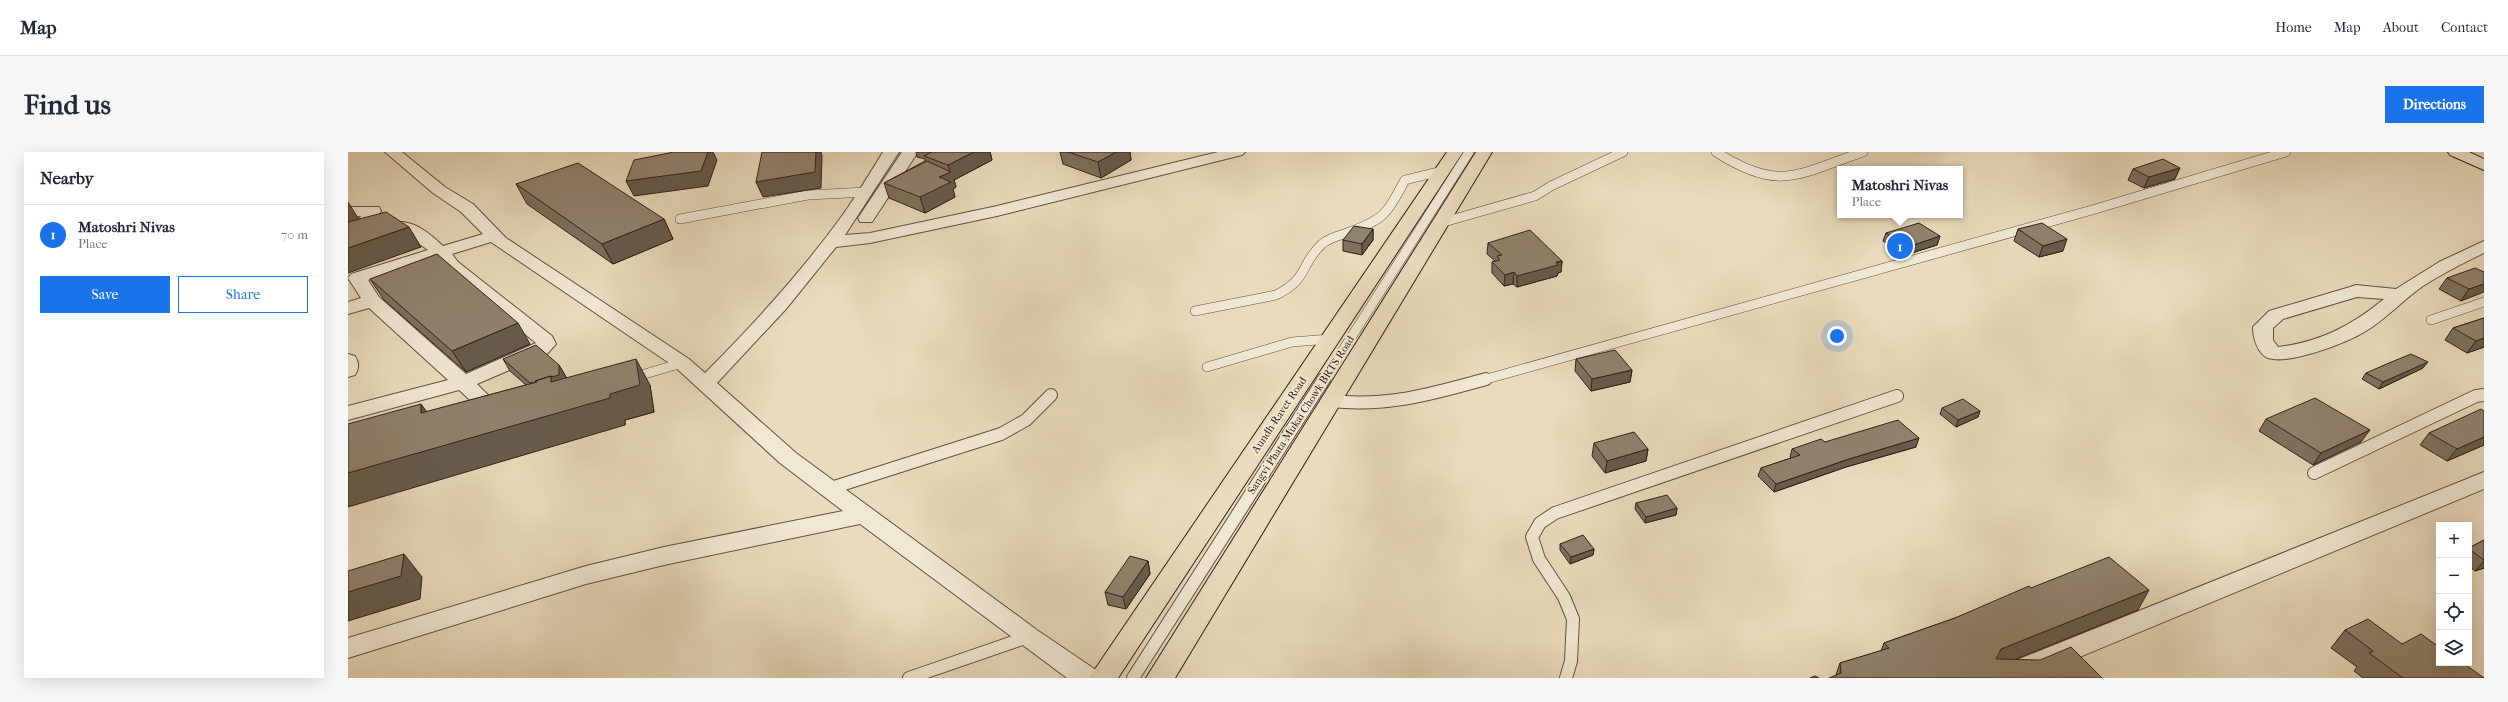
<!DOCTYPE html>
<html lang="en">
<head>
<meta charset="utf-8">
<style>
	:root { --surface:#fff; --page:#f6f6f7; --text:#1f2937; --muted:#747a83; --line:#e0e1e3; --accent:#1a73e8 }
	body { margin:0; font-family:"IM FELL French Canon",serif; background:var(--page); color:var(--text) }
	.controls { position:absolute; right:12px; bottom:12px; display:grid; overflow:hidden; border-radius:0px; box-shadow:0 4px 16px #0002 }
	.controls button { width:36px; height:36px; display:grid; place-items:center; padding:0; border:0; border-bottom:1px solid var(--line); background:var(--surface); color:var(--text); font:20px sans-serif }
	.you { position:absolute; left:1489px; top:184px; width:14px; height:14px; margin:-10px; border:3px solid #fff; border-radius:50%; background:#1a73e8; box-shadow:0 0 0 6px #1a73e833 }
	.badge { display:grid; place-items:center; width:26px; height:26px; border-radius:50%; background:var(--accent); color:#fff; font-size:13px; font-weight:700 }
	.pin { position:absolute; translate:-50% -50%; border:2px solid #fff; box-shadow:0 1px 4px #0006 }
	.popup { position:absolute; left:1489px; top:14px; width:126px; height:52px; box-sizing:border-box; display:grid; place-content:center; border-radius:0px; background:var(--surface); filter:drop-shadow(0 1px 3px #0005); font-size:13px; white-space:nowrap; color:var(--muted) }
	.popup b { font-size:15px; color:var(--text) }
	.popup::after { content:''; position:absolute; left:50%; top:100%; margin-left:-8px; border:8px solid transparent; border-top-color:var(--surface) }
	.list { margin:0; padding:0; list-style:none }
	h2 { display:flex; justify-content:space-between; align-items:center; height:52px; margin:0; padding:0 16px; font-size:17px }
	h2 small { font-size:13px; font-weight:400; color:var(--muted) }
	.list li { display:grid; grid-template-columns:26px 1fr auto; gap:12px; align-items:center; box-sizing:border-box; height:60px; padding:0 16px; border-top:1px solid var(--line) }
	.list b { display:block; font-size:15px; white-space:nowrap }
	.list p { margin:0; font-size:13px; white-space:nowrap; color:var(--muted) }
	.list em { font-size:13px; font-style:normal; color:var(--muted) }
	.actions { display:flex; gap:8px; padding:12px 16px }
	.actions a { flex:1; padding:9px 0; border:1px solid var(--accent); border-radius:0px; text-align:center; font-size:14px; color:var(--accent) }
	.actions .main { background:var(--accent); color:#fff }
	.icon { flex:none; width:22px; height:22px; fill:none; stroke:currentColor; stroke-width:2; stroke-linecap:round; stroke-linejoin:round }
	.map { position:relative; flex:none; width:2136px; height:526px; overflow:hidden; border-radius:0px }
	header { display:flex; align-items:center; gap:24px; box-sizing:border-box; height:56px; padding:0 20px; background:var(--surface); border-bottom:1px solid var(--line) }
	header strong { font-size:19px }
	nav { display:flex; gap:22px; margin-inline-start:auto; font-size:14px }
	.intro { display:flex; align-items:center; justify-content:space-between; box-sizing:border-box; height:96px; padding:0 24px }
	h1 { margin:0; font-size:28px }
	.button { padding:10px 18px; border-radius:0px; background:var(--accent); color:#fff; font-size:14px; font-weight:700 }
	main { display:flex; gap:24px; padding:0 24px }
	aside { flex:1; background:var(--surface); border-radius:0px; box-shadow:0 4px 16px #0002 }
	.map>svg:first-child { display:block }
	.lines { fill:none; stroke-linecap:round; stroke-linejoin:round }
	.lane-far1-casing { stroke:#5f5042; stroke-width:10 }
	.lane-casing { stroke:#5f5042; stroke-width:14 }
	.street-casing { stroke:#5f5042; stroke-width:2 }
	.secondary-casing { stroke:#312119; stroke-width:2 }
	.primary-casing { stroke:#312119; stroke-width:2 }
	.lane-far1 { stroke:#f1e8d3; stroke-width:9 }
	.lane { stroke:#f1e8d3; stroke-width:12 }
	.street { fill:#f1e8d3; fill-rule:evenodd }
	.secondary { fill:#f1e8d3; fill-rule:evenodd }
	.primary { fill:#e9dbbc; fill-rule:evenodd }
	.wall { fill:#7d705f; stroke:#312119 }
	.shaded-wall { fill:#665b4d; stroke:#312119 }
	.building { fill:#91826e; stroke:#312119 }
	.labels { text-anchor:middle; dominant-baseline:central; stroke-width:4; stroke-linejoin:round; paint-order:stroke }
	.street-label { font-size:11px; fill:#312119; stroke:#f1e8d3 }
</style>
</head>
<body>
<header>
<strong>Map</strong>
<nav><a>Home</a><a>Map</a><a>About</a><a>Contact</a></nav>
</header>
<div class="intro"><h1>Find us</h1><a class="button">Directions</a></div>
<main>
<aside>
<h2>Nearby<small></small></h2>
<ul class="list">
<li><span class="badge">1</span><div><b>Matoshri Nivas</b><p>Place</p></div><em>70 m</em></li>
</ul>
<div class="actions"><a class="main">Save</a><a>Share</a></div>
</aside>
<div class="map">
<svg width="2136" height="526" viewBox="0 0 2136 526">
	<rect width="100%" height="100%" fill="#e9dbbc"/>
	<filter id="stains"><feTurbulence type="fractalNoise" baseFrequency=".005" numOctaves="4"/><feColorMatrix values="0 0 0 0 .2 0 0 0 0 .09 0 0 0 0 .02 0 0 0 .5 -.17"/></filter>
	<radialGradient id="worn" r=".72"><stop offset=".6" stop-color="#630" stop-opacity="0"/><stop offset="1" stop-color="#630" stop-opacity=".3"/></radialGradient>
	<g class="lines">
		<g class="lane-far1-casing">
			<path id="lane-far1" d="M 1368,0 C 1432,41 1450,22 1515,0
				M 332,67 L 460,43 L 518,40
				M 1092,71 L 1187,44 L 1203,34 L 1275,0
				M 847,159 L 928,143 C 961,127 952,112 974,92 C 981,86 990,84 999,81 C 1037,67 1038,63 1057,28 L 1094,19
				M 2083,168 L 2136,150
				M 859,215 L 944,190 L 982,187
				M 283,226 L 334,211
				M 976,228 L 1121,0
				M 1135,228 L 1744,58 L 1938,0"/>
		</g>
		<g class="lane-casing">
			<path id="lane" d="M 983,249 C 1040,255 1084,242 1138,227
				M 1966,321 L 2128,244 L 2136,243
				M 480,337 L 653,282 L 678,268 L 703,243
				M 561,526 L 680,485
				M 785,526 L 976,227
				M 1218,526 L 1223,509 L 1225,467 L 1216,445 L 1191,407 L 1184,385 L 1192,371 L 1207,361 L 1549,244"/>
		</g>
		<g class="street-casing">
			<path id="street" d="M 37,0 L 54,0 L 97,35 L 125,52 L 158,86 L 341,207 L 357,221 C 406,172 454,119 494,64 C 509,43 522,21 535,0 L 551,0 L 497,83 L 522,81 L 649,54 L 870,0 L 897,0 L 894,3 L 649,64 L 522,91 L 488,95 L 438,157 L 369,231 L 448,301 L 689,478 L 748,518 L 752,526 L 719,526 L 512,372 L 316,413 L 238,432 L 0,506 L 0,486 L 238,414 L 316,395 L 495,359 L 432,311 L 327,215 L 143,90 L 104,102 L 110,110 L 204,184 L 208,192 L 199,202 L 129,232 L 148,251 L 145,256 C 130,260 122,247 111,238 L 0,268 L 0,254 L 100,228 L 21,156 L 0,162 L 0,150 L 13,146 L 0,126 L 3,122 L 80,98 L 51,78 L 0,92 L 0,81 L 4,80 L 13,64 L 0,65 L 0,55 L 31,55 L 33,59 L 25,73 C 58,65 71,71 95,94 L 135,82 L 113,60 L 85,41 ZM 88,107 L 98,118 L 188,191 L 118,222 L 31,145 L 20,128 Z
				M 554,0 L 570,0 L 524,70 L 512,70 L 510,66 Z
				M 2136,89 L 2136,101 C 2115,111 2094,122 2075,134 C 2055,148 2039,166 2018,179 C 1999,191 1941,213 1920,206 C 1909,201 1905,185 1905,175 L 1921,159 L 2002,135 L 2008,133 L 2048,137 L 2091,110 ZM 2009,145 L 2036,147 C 2003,174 1972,190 1930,195 L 1925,188 L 1925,176 L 1935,167 Z
				M 0,202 L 7,204 C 11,210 11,217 7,223 L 0,225 Z
				M 2136,320 L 2136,337 L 1681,526 L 1640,526 L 1644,518 Z"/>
		</g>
		<g class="secondary-casing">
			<path id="secondary" d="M 2100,0 L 2121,0 L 2136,7 L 2136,18 L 2102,3 Z"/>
		</g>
		<g class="primary-casing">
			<path id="primary" d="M 1099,0 L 1115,0 L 770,526 L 741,526 Z
				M 1128,0 L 1144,0 L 827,526 L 798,526 Z"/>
		</g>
		<use href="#lane-far1" class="lane-far1"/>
		<use href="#lane" class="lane"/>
		<use href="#street" class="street"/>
		<use href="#secondary" class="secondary"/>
		<use href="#primary" class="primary"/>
	</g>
	<path class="wall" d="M 568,0 L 642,0 L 644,8 L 606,28 L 608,35 L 605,37 L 607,45 L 577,61 L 541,46 L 536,31 L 577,9 L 577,7 L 569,5 Z
		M 712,0 L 782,0 L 783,8 L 753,26 L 715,12 Z
		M 1785,17 L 1827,27 L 1796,36 L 1780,28 Z
		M 168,32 L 316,67 L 325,87 L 265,112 L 179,52 Z
		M 1025,77 L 1025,88 L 1014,103 L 995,99 L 995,88 Z
		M 1670,77 L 1715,99 L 1691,105 L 1666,89 Z
		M 1538,81 L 1592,84 L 1589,93 L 1557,103 L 1535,89 Z
		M 1140,91 L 1214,109 L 1213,120 L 1210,121 L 1209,124 L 1169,135 L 1165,132 L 1156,134 L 1144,121 L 1144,110 L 1147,109 L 1139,102 Z
		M 2136,120 L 2113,149 L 2091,137 L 2099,126 Z
		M 22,127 L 182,192 L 118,220 L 36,148 Z
		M 2136,166 L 2136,195 L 2119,201 L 2097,188 L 2105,176 Z
		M 155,207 L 211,213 L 218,225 L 218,226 L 302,233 L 306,260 L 277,268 L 277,273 L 79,260 L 178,233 L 162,219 Z
		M 1228,207 L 1284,218 L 1282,230 L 1243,239 L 1227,219 Z
		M 2075,216 L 2031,237 L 2014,227 L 2018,221 Z
		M 1594,256 L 1632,259 L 1630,265 L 1608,275 L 1592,262 Z
		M 2136,259 L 2136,293 L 2099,309 L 2072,293 L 2081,281 Z
		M 1918,267 L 2013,290 L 1965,313 L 1911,279 Z
		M 1477,290 L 1568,295 L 1498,315 L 1426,340 L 1410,324 L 1413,316 L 1443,306 L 1442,305 L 1444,297 Z
		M 1246,291 L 1300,297 L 1298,309 L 1257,321 L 1244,304 Z
		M 1288,351 L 1329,356 L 1328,363 L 1297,371 L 1287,357 Z
		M 2136,388 L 2136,416 L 2127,419 L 2121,414 L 2121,396 Z
		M 1212,392 L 1246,397 L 1245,403 L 1222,412 L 1212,398 Z
		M 800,409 L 802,422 L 778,457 L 760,453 L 757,440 Z
		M 1683,436 L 1790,458 L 1667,507 L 1488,523 L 1492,511 L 1533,499 L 1536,491 L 1607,466 Z
		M 1997,478 L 2054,492 L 2136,526 L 2015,526 L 2006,519 L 2009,515 L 1983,496 Z"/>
	<path class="shaded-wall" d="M 360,0 L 365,0 L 369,8 L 360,34 L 286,44 L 278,29 Z
		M 468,0 L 473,0 L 474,4 L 473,36 L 415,45 L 408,30 Z
		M 626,0 L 642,0 L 644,8 L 606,28 L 608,35 L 605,37 L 607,45 L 577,61 L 572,45 L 591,25 L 602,20 L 600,13 Z
		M 768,0 L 782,0 L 783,8 L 753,26 L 750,10 Z
		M 1832,16 L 1827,27 L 1796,36 L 1801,25 Z
		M 0,50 L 10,66 L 3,79 L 0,80 Z
		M 316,67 L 325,87 L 265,112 L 254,92 Z
		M 61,75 L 73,95 L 0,121 L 0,96 Z
		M 1025,77 L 1025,88 L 1014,103 L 1014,92 Z
		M 1592,84 L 1589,93 L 1557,103 L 1560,95 Z
		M 1719,87 L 1715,99 L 1691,105 L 1695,94 Z
		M 1214,109 L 1213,120 L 1210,121 L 1209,124 L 1169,135 L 1169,124 Z
		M 1166,120 L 1165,132 L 1156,134 L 1157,123 Z
		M 2136,132 L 2136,140 L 2113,149 L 2121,137 Z
		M 170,171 L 182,192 L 118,220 L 104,199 Z
		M 2136,186 L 2136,195 L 2119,201 L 2128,189 Z
		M 288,207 L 302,233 L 306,260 L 277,268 L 277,273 L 0,355 L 0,321 L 262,242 Z
		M 2080,210 L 2075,216 L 2031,237 L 2035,230 Z
		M 211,213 L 218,225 L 218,235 L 189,230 Z
		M 1284,218 L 1282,230 L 1243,239 L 1244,227 Z
		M 73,252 L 92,278 L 73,261 Z
		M 1632,259 L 1630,265 L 1608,275 L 1610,268 Z
		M 2022,278 L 2013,290 L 1965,313 L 1973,301 Z
		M 2136,285 L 2136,293 L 2099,309 L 2109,297 Z
		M 1571,286 L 1568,295 L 1498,315 L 1426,340 L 1428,332 L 1501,307 Z
		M 1300,297 L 1298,309 L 1257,321 L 1259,309 Z
		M 1329,356 L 1328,363 L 1297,371 L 1298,365 Z
		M 1246,397 L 1245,403 L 1222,412 L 1223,405 Z
		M 56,402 L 74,425 L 72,447 L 0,469 L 0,440 Z
		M 800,409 L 802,422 L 778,457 L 775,445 Z
		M 2136,409 L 2136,416 L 2127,419 Z
		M 1801,438 L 1790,458 L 1643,517 L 1653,497 Z"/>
	<path class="building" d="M 326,0 L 360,0 L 353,19 L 278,29 L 286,8 Z
		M 414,0 L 468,0 L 467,20 L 408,30 Z
		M 584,0 L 626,0 L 600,13 L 576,4 Z
		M 720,0 L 768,0 L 750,10 Z
		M 1815,7 L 1832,16 L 1801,25 L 1785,17 Z
		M 579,9 L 603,20 L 591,25 L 603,30 L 572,45 L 536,31 Z
		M 230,11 L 316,67 L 254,92 L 168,32 Z
		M 38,60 L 61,75 L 0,96 L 0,70 Z
		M 1571,71 L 1592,84 L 1560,95 L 1538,81 Z
		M 1694,71 L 1719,87 L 1695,94 L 1670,77 Z
		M 1006,74 L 1025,77 L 1014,92 L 995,88 Z
		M 1182,78 L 1214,109 L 1208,110 L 1210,113 L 1169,124 L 1166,120 L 1157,123 L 1144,110 L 1152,108 L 1149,104 L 1154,103 L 1140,91 Z
		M 89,102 L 170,171 L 104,199 L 22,127 Z
		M 2127,116 L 2136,120 L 2136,132 L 2121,137 L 2099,126 Z
		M 2136,166 L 2136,186 L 2128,189 L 2105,176 Z
		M 188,193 L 211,213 L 211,223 L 203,225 L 203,224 L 187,229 L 188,230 L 182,231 L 155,207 Z
		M 1267,198 L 1284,218 L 1244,227 L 1228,207 Z
		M 2063,202 L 2080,210 L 2035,230 L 2018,221 L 2041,211 Z
		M 288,207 L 292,233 L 262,242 L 262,246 L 0,321 L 0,272 L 73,252 L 73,261 L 189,230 L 187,229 L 203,224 L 203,230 Z
		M 1967,246 L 2022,278 L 1973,301 L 1918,267 Z
		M 1615,247 L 1632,259 L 1610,268 L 1594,256 Z
		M 2133,257 L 2136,259 L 2136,285 L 2109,297 L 2081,281 Z
		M 1550,268 L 1571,286 L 1501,307 L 1428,332 L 1413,316 L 1452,303 L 1444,297 L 1473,287 L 1477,290 Z
		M 1286,280 L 1300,297 L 1259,309 L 1246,291 Z
		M 1319,343 L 1329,356 L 1298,365 L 1288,351 Z
		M 1235,383 L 1246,397 L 1223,405 L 1212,392 Z
		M 2136,388 L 2136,408 L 2121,397 L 2121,396 Z
		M 56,402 L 53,424 L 0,440 L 0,419 Z
		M 782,404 L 800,409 L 775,445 L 757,440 Z
		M 1761,405 L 1801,438 L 1653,497 L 1648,507 L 1692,508 L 1723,495 L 1754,526 L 1481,526 L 1493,521 L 1492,511 L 1541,496 L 1536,491 L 1607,466 L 1681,434 L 1683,436 Z
		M 2020,467 L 2054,492 L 2073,482 L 2091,495 L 2091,511 L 2115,511 L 2136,526 L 2055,526 L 2021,501 L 2025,499 L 1997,478 Z
		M 1467,524 L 1471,526 L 1462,526 Z"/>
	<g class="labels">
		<g class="street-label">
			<text transform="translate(931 263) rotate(-56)">Aundh-Ravet Road</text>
			<text transform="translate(953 263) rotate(-57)">Sangvi Phata-Mukai Chowk BRTS Road</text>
		</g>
	</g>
	<rect width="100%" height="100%" filter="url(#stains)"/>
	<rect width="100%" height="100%" fill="url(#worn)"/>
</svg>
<div class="controls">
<button>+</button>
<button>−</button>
<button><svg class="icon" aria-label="locate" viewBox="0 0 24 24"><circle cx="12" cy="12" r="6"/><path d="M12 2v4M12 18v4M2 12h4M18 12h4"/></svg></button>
<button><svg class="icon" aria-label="layers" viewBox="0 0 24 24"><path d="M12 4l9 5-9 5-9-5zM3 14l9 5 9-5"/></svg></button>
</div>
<div class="you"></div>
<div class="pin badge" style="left:1552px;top:94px">1</div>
<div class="popup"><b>Matoshri Nivas</b>Place</div>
</div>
</main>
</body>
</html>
